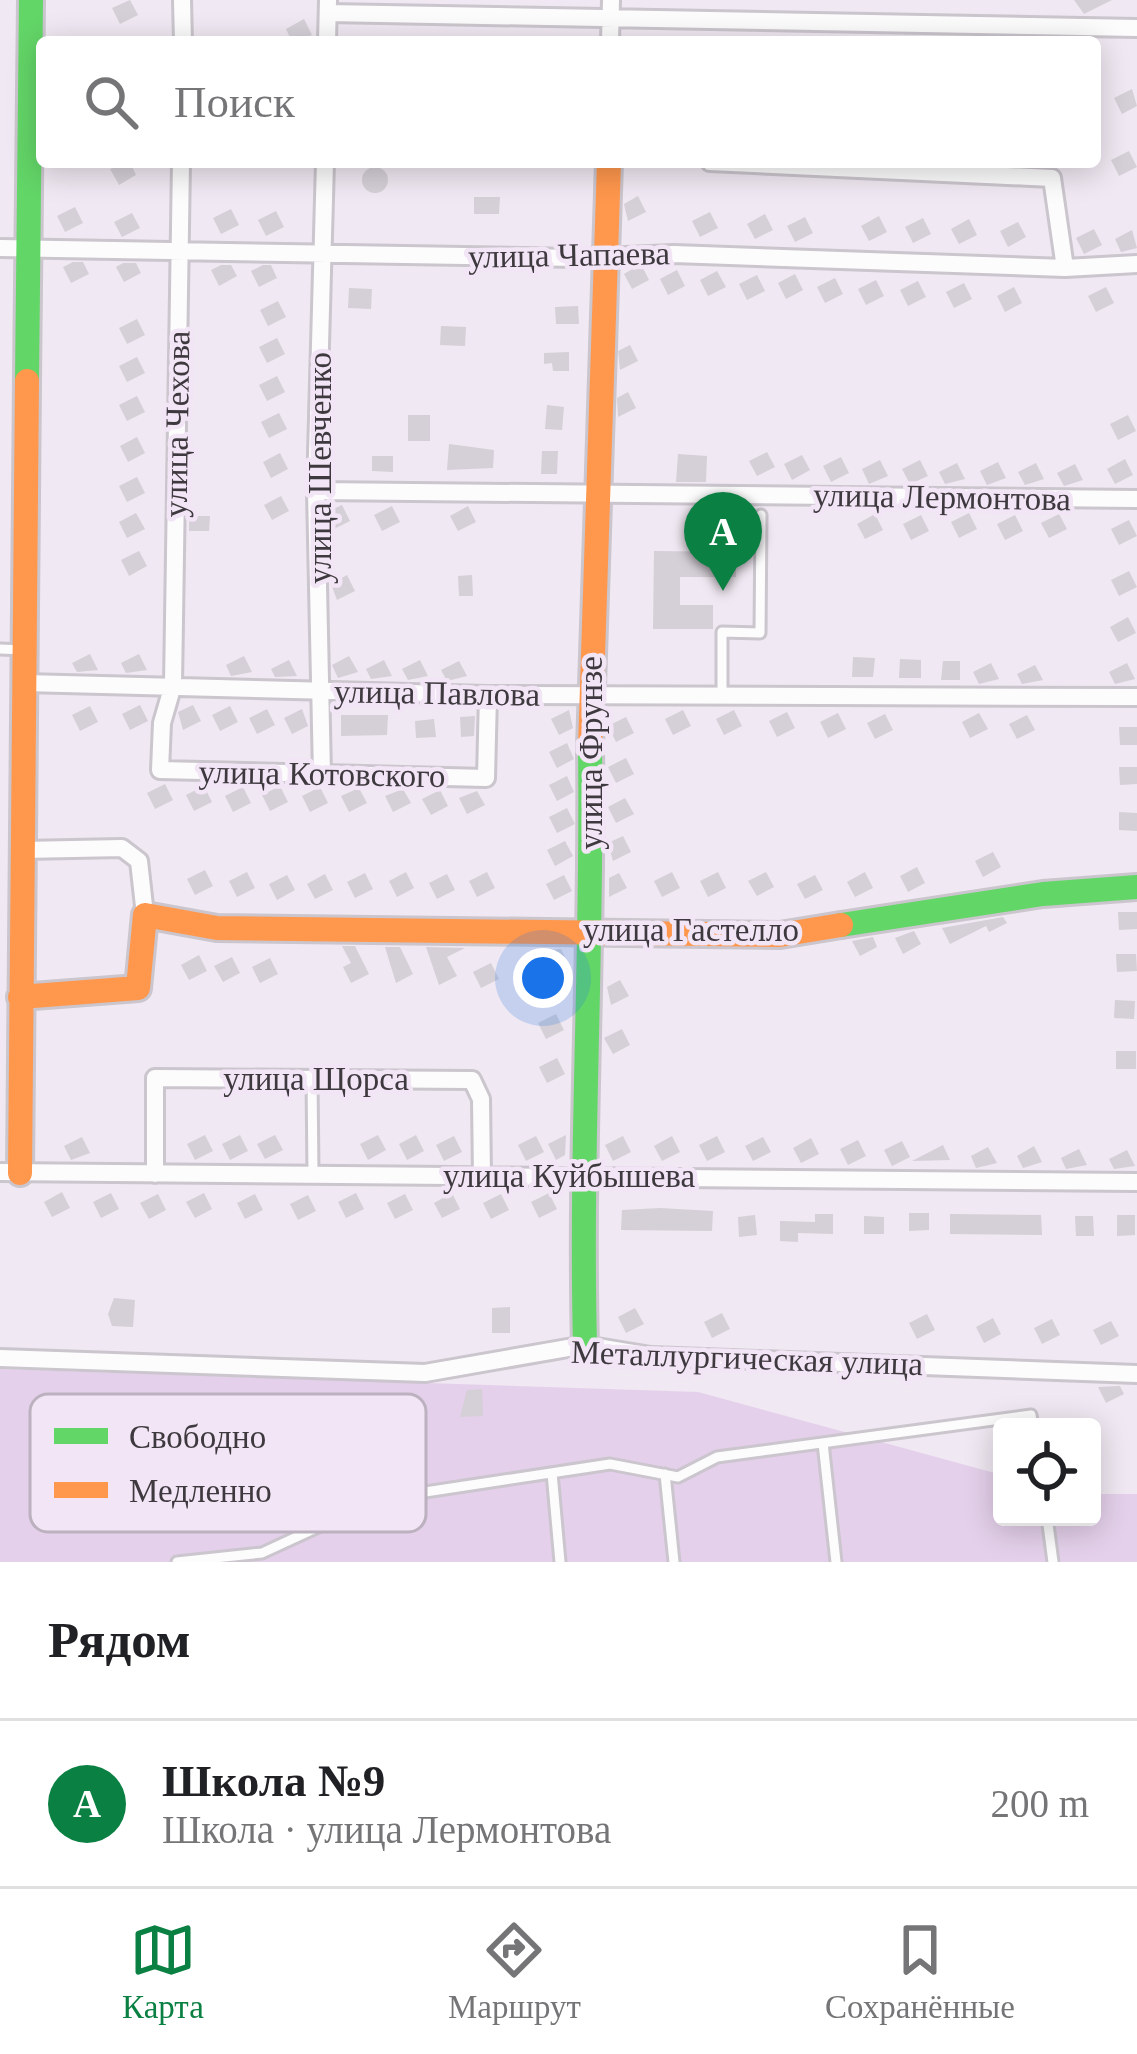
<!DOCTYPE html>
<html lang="ru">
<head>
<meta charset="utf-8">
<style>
	:root { --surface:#fff; --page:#f6f6f6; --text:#202124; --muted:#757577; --line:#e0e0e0; --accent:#0b8043 }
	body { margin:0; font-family:Georgia,serif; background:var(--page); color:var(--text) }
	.controls { position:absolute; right:36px; bottom:36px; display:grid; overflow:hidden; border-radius:12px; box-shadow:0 6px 30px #0003 }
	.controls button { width:108px; height:108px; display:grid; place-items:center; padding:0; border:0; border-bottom:3px solid var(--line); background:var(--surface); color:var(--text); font:60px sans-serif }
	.you { position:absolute; left:543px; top:978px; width:42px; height:42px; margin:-30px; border:9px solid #fff; border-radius:50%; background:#1a73e8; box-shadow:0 0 0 18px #1a73e833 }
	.badge { display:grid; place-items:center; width:78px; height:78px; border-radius:50%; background:var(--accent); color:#fff; font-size:39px; font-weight:700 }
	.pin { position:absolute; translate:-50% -99px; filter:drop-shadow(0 3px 6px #0008) }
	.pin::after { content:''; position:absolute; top:63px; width:42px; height:36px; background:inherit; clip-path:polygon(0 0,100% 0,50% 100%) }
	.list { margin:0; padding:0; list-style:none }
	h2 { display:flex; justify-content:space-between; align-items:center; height:156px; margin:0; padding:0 48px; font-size:51px }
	h2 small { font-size:39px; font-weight:400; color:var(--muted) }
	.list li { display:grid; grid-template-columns:78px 1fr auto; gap:36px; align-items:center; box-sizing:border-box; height:168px; padding:0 48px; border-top:3px solid var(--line) }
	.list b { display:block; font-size:45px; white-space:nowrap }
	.list p { margin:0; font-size:39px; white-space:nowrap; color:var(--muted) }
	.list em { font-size:39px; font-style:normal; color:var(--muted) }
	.icon { flex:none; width:66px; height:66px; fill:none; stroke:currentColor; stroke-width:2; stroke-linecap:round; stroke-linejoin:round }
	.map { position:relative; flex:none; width:1137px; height:1562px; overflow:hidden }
	.search { position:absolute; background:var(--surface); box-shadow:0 6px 30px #0003; left:36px; right:36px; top:36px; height:132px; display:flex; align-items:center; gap:30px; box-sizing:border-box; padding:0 42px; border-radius:12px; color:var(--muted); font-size:45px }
	.sheet { height:324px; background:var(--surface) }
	nav { display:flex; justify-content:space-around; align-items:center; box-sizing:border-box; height:168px; border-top:3px solid var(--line); background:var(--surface); font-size:33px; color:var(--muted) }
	nav a { display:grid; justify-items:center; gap:6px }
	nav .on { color:var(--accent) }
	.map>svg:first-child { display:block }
	.green { fill:#e4d0ea }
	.building { fill:#d5cfd7 }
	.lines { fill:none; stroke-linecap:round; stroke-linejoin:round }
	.lane-casing { stroke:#cbc5cd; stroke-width:15 }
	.street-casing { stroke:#cbc5cd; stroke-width:22 }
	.fast-casing { stroke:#cbc5cd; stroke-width:30 }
	.slow-casing { stroke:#cbc5cd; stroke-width:30 }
	.lane { stroke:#fdfcfd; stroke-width:9 }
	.street { stroke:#fdfcfd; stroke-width:16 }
	.fast { stroke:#63d668; stroke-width:24 }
	.slow { stroke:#ff974d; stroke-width:24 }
	.labels { text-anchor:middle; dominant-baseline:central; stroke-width:9; stroke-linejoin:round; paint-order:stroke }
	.street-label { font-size:33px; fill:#3e393f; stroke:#f2e5f5 }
	.key { fill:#f2e5f5; stroke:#bcb1be; stroke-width:3 }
	.key-label { font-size:33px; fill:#3e393f }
</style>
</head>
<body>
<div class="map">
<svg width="1137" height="1562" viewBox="0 0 1137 1562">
	<rect width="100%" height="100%" fill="#f0e8f2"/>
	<path class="green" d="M 0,1369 L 698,1392 L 1002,1475 L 1002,1517 L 1092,1517 L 1092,1494 L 1137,1494 L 1137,1562 L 0,1562 Z"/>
	<path class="building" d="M 130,0 L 138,15 L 120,24 L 112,8 Z
		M 1074,0 L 1112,0 L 1084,14 Z
		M 304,19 L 312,35 L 292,42 L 286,29 Z
		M 1132,89 L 1137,106 L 1122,114 L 1114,98 Z
		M 1129,151 L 1137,167 L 1119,176 L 1111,160 Z
		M 130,162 L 136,175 L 119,185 L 110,169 Z
		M362 180a13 13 0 1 1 26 0a13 13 0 1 1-26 0Z
		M 638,196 L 646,212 L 628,221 L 624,204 Z
		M 474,197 L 500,197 L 499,214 L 474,214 Z
		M 75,207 L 83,223 L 65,232 L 57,216 Z
		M 231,209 L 239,225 L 221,234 L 213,218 Z
		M 276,211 L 284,227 L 266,236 L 258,220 Z
		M 710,212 L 718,228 L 700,237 L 692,221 Z
		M 132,213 L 140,228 L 122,237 L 114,222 Z
		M 765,214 L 773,230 L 755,239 L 747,224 Z
		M 879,216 L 887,232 L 869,241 L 861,226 Z
		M 805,217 L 813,233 L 795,242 L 787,226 Z
		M 923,218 L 931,234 L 913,243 L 905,227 Z
		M 969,219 L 977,235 L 959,244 L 951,229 Z
		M 1018,222 L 1026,237 L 1008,247 L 1000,231 Z
		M 1094,229 L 1102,245 L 1084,254 L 1076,238 Z
		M 1132,230 L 1137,248 L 1121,252 L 1115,239 Z
		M 73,262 L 83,262 L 89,274 L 71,283 L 63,267 Z
		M 123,263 L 136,263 L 141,273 L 124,282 L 116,267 Z
		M 221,265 L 231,265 L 237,276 L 219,286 L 211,270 Z
		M 263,265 L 271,265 L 277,278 L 259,287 L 251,271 Z
		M 634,268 L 643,268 L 649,280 L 632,289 L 624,274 Z
		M 677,270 L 685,286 L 668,295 L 660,279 Z
		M 717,271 L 726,287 L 708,296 L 700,280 Z
		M 795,274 L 803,290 L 786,299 L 778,283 Z
		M 757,275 L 765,291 L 747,300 L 739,284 Z
		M 835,278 L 843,294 L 825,303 L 817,287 Z
		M 876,280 L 884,296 L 866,305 L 858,289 Z
		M 918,281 L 926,297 L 908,306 L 900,290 Z
		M 964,283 L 972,299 L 954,308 L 946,292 Z
		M 1014,287 L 1022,303 L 1005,312 L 997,296 Z
		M 1106,287 L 1114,303 L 1096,312 L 1088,296 Z
		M 349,288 L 372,289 L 371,309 L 348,308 Z
		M 278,301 L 286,317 L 268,326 L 260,310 Z
		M 578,306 L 579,324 L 556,324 L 555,307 Z
		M 137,319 L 145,335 L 127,344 L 119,328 Z
		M 441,326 L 466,327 L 465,346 L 440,345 Z
		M 277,338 L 285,354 L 267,363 L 259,347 Z
		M 630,345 L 638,361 L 620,370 L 618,351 Z
		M 569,352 L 569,371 L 553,371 L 552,363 L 544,364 L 544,353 Z
		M 137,357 L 145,373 L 127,382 L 119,366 Z
		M 277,376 L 285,392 L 267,401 L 259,385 Z
		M 628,392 L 636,408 L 618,417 L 617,398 Z
		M 137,396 L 145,412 L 127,421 L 119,405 Z
		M 547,405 L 564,407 L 562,430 L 545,429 Z
		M 279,413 L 287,429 L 269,438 L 261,422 Z
		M 408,415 L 430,415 L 430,441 L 408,441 Z
		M 1128,415 L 1136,431 L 1118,440 L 1110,424 Z
		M 137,437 L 145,453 L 128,462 L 120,446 Z
		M 449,444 L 494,450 L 493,468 L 447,470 Z
		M 542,451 L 558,451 L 557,474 L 541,474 Z
		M 767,452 L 775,467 L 757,476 L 749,461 Z
		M 280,453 L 288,469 L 271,478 L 263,462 Z
		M 678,454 L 707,456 L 706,482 L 676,482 Z
		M 802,455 L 810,470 L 792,480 L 784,464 Z
		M 372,456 L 393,456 L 393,472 L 372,471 Z
		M 841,457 L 849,473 L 831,482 L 823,466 Z
		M 1125,459 L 1133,475 L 1115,484 L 1107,469 Z
		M 880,460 L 888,476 L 869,484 L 862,469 Z
		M 920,460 L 928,476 L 910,484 L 902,469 Z
		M 998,462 L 1006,478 L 987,485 L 980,471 Z
		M 957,463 L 965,479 L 945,484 L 939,472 Z
		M 1036,463 L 1044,479 L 1025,485 L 1018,472 Z
		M 1075,464 L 1083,480 L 1064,486 L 1057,473 Z
		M 137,477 L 145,493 L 127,502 L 119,486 Z
		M 281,496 L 289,511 L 272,520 L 264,505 Z
		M 342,505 L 350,521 L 332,530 L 329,511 Z
		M 392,506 L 400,522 L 382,531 L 374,515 Z
		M 468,506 L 476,522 L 458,531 L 450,516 Z
		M 136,513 L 145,529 L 127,538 L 119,522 Z
		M 969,513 L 977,529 L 959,538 L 951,522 Z
		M 875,514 L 883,530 L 865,539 L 857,524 Z
		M 1059,514 L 1067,529 L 1049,538 L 1041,523 Z
		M 921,515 L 929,531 L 911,540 L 903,524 Z
		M 1015,515 L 1023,531 L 1005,540 L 997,524 Z
		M 189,516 L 210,516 L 209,531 L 189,531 Z
		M 1129,520 L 1137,536 L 1119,545 L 1111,529 Z
		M 139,551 L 147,566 L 129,576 L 121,560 Z
		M 654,551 L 736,552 L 736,577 L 680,577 L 680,605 L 713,605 L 713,629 L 653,629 Z
		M 1129,571 L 1137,587 L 1119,596 L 1111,580 Z
		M 347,575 L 355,591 L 337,600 L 331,584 Z
		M 472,575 L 473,596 L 459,596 L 458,576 Z
		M 1128,617 L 1136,633 L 1118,642 L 1110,627 Z
		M 90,654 L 98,670 L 77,672 L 72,663 Z
		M 139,654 L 147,670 L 126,673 L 121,663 Z
		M 244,656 L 252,672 L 231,676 L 226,665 Z
		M 349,656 L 358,672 L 338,678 L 332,665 Z
		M 853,657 L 875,658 L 873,677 L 852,677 Z
		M 900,659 L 921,660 L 921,678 L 899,678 Z
		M 289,660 L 297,676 L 275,677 L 271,669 Z
		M 384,660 L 392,676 L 371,679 L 366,669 Z
		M 420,660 L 428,676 L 408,680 L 402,669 Z
		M 459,661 L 467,676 L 447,681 L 441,670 Z
		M 943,661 L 960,661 L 960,680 L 941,680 Z
		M 991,663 L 999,679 L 979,684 L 973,672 Z
		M 1127,663 L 1135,679 L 1115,684 L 1109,672 Z
		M 1035,665 L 1043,680 L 1022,684 L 1017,674 Z
		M 140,705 L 148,721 L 130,730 L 122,714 Z
		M 193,705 L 201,721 L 183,730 L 178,712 Z
		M 90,706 L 98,722 L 80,731 L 72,715 Z
		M 230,706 L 238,722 L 220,731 L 212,715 Z
		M 267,709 L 275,725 L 257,734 L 249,718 Z
		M 302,709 L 308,726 L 292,734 L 284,718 Z
		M 569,710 L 573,728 L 559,735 L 551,719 Z
		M 683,710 L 691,726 L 673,735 L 665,719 Z
		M 734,710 L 742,726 L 724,735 L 716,719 Z
		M 787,712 L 795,728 L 777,737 L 769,721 Z
		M 838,713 L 846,729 L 828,738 L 820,722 Z
		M 979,713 L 988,729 L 970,738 L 962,722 Z
		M 885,714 L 893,730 L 875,739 L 867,723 Z
		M 341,715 L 388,715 L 387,735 L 341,736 Z
		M 1027,715 L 1035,730 L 1017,739 L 1009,724 Z
		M 475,716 L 474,736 L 461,737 L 460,717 Z
		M 626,717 L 634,733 L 616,742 L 608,726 Z
		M 434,719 L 436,737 L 416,738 L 415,721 Z
		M 1119,727 L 1137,727 L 1137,745 L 1120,745 Z
		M 567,743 L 574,759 L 557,768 L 549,752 Z
		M 626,758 L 634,774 L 616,783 L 608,767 Z
		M 1119,767 L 1137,767 L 1137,784 L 1120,785 Z
		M 567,776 L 574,792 L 557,801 L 549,785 Z
		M 165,784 L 173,800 L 155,809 L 147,793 Z
		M 204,786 L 212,802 L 194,811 L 186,795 Z
		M 280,786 L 288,802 L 270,811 L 262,795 Z
		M 243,787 L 251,803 L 233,812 L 225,796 Z
		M 320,787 L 328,803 L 310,812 L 302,796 Z
		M 359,788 L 367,803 L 349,812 L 341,796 Z
		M 403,789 L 411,803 L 393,812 L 385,796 Z
		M 440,790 L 448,806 L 431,815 L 422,799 Z
		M 477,791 L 485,805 L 467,814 L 459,798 Z
		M 625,798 L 634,814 L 616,823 L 608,807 Z
		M 567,808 L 575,824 L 557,833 L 549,817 Z
		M 1119,812 L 1137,813 L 1137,831 L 1119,830 Z
		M 623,836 L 631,852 L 613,861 L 608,843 Z
		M 565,841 L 573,856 L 555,866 L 547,850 Z
		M 993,852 L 1001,867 L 983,877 L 975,861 Z
		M 917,867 L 925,883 L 908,892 L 900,876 Z
		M 205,870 L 213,886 L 195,895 L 187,879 Z
		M 247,872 L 255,888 L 237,897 L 229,881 Z
		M 406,872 L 414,888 L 397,897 L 389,881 Z
		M 487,872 L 495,888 L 477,897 L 469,881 Z
		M 672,872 L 680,888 L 662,897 L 654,881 Z
		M 718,872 L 726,888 L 708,897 L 700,881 Z
		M 766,872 L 774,887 L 757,896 L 748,881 Z
		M 865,872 L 873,888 L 855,897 L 847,882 Z
		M 365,873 L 373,889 L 355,898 L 347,882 Z
		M 619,873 L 627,888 L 609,897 L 609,878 Z
		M 325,874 L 333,890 L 315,899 L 307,884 Z
		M 447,874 L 455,890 L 437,899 L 429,883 Z
		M 287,875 L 295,890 L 277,900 L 269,884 Z
		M 564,875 L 572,891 L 554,900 L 546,884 Z
		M 815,875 L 823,890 L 805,899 L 797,884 Z
		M 1118,912 L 1137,912 L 1137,929 L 1119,930 Z
		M 1003,917 L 1007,923 L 989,932 L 986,926 L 950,944 L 942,928 Z
		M 914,931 L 921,944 L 903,954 L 895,938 Z
		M 873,937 L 877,947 L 860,956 L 852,941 Z
		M 342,946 L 355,946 L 369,974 L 351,983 L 343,967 L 351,963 Z
		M 385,947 L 400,947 L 413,974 L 396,983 Z
		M 426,947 L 465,948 L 447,957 L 457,976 L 439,985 Z
		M 561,949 L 565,957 L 547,967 L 539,951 Z
		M 1116,954 L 1136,954 L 1137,971 L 1117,972 Z
		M 199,955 L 207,971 L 189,980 L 181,965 Z
		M 232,957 L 240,973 L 223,982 L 214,966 Z
		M 270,958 L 278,974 L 260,983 L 252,967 Z
		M 491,963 L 499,979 L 481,988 L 473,972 Z
		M 620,980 L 629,996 L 611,1005 L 607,987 Z
		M 1115,1000 L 1135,1001 L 1134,1019 L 1114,1018 Z
		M 556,1014 L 564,1030 L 546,1039 L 538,1023 Z
		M 622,1029 L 630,1045 L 613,1054 L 604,1038 Z
		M 1116,1051 L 1136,1051 L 1136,1069 L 1116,1069 Z
		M 557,1058 L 565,1074 L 547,1083 L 539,1067 Z
		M 205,1135 L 213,1151 L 195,1160 L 187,1144 Z
		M 240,1135 L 248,1151 L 230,1160 L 222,1144 Z
		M 275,1135 L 283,1150 L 265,1159 L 257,1144 Z
		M 378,1135 L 386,1150 L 368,1160 L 360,1144 Z
		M 416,1135 L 424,1151 L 407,1160 L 399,1144 Z
		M 566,1135 L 565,1155 L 556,1160 L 548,1144 Z
		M 454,1136 L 462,1152 L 444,1161 L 436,1145 Z
		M 536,1136 L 544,1152 L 526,1161 L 518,1145 Z
		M 623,1136 L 631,1152 L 613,1161 L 605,1145 Z
		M 672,1136 L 680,1152 L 662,1161 L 654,1146 Z
		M 717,1136 L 725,1152 L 707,1161 L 699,1145 Z
		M 82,1137 L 90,1153 L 71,1160 L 64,1146 Z
		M 763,1137 L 771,1152 L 753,1161 L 745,1146 Z
		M 811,1138 L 819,1154 L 801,1163 L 793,1148 Z
		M 858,1140 L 866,1156 L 848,1165 L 840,1149 Z
		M 902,1141 L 910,1157 L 892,1166 L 884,1150 Z
		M 943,1145 L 950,1160 L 912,1161 Z
		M 1034,1146 L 1042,1162 L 1023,1168 L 1017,1156 Z
		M 988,1147 L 997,1163 L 976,1168 L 971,1156 Z
		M 1079,1149 L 1087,1165 L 1066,1169 L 1061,1158 Z
		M 1127,1150 L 1135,1166 L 1114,1169 L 1109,1159 Z
		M 62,1192 L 70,1208 L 52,1217 L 44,1202 Z
		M 111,1193 L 119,1209 L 101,1218 L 93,1202 Z
		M 204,1193 L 212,1209 L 195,1218 L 186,1202 Z
		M 356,1193 L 364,1209 L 346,1218 L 338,1202 Z
		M 452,1193 L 460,1209 L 442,1218 L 434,1203 Z
		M 549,1193 L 557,1209 L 539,1218 L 531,1202 Z
		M 158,1194 L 166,1210 L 149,1219 L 140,1203 Z
		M 255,1194 L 263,1210 L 245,1219 L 237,1203 Z
		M 405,1194 L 413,1210 L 395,1219 L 387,1203 Z
		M 501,1194 L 509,1210 L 491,1219 L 483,1203 Z
		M 308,1195 L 316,1211 L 298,1220 L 290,1204 Z
		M 660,1208 L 713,1211 L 712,1231 L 621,1230 L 622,1210 Z
		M 909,1213 L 929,1213 L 929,1230 L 909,1231 Z
		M 815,1214 L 833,1214 L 833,1234 L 798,1233 L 798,1242 L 780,1241 L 780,1221 L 815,1222 Z
		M 950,1214 L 1041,1215 L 1042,1235 L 950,1234 Z
		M 755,1215 L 757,1235 L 739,1237 L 738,1217 Z
		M 1117,1215 L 1135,1215 L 1135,1235 L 1117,1236 Z
		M 864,1216 L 884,1217 L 884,1234 L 864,1234 Z
		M 1075,1216 L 1093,1216 L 1094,1236 L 1076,1236 Z
		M 114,1298 L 135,1300 L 133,1327 L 112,1326 L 108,1314 Z
		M 510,1307 L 510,1333 L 492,1333 L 492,1308 Z
		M 635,1308 L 644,1324 L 626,1333 L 618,1317 Z
		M 722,1313 L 730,1329 L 712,1338 L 704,1322 Z
		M 927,1314 L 935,1330 L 917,1339 L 909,1323 Z
		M 993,1318 L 1001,1334 L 984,1343 L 976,1327 Z
		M 1052,1319 L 1060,1335 L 1042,1344 L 1034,1328 Z
		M 1111,1321 L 1119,1336 L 1101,1345 L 1093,1330 Z
		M 1120,1386 L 1124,1394 L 1106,1403 L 1098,1387 Z
		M 482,1389 L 483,1416 L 460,1417 L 467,1390 Z"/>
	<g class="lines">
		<g class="lane-casing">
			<path id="lane" d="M 0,649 L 25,650
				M 722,697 L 722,632 L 760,633 L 761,515
				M 312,1079 L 313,1174
				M 823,1443 L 836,1562
				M 552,1473 L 560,1562
				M 665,1474 L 674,1562
				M 1047,1517 L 1053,1562
				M 177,1562 L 262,1553 L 379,1499 L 610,1464 L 678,1477 L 717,1457 L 1031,1415 L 1033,1427"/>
		</g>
		<g class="street-casing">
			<path id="street" d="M 182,0 L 183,42
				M 328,13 L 1137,28
				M 327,42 L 328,0
				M 610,42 L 611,0
				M 181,162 L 173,685 L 162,723 L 160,770 L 486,778 L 488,695
				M 710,162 L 1052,178 L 1065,268
				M 0,248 L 577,258 L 674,254 L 1065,268 L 1137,264
				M 316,491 L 1137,499
				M 25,683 L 488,695 L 1137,697
				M 322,775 L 316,491 L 325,162
				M 23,850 L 122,848 L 139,861 L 145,915
				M 0,1172 L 1137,1182
				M 155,1174 L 155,1078 L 472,1080 L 481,1099 L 482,1177
				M 0,1358 L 425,1373 L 585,1345 L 651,1356 L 1137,1374"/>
		</g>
		<g class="fast-casing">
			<path id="fast" d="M 27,381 L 31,0
				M 841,925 L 1043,894 L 1137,887
				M 585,1345 C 580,1146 593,948 590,748"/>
		</g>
		<g class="slow-casing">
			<path id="slow" d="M 590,748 L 609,162
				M 20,997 L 138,988 L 145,915 L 217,928 L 780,935 L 841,925
				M 20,1173 L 27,381"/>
		</g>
		<use href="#lane" class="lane"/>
		<use href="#street" class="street"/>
		<use href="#fast" class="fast"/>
		<use href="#slow" class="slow"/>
	</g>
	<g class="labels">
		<g class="street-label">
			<text transform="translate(569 255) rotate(-1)">улица Чапаева</text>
			<text transform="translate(177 424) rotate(-89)">улица Чехова</text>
			<text transform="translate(320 468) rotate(-90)">улица Шевченко</text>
			<text transform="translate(942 497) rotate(1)">улица Лермонтова</text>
			<text transform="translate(437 693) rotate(1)">улица Павлова</text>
			<text transform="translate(591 753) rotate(-90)">улица Фрунзе</text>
			<text transform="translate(322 774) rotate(1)">улица Котовского</text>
			<text x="691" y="930">улица Гастелло</text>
			<text x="316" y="1079">улица Щорса</text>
			<text x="569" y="1176">улица Куйбышева</text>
			<text transform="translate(747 1358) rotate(2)">Металлургическая улица</text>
		</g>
	</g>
	<rect x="30" y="1394" width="396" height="138" rx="18" class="key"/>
	<rect x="54" y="1428" width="54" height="16" fill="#63d668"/>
	<rect x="54" y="1482" width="54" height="16" fill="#ff974d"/>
	<g class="key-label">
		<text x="129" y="1448">Свободно</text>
		<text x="129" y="1502">Медленно</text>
	</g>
</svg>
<div class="controls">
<button><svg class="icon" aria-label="locate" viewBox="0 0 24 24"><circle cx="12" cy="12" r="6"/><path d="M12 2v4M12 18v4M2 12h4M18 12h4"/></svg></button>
</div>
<div class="you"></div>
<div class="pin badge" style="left:723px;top:591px">A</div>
<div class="search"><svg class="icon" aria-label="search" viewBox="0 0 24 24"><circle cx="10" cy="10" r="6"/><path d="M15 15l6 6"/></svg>Поиск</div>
</div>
<section class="sheet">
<h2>Рядом<small></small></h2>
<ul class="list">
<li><span class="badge">A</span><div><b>Школа №9</b><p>Школа · улица Лермонтова</p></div><em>200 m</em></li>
</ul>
</section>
<nav>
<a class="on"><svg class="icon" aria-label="map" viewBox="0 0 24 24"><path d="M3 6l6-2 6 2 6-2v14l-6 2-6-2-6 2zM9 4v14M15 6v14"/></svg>Карта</a>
<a><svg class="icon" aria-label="directions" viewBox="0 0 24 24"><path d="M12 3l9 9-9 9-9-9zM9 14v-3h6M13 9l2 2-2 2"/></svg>Маршрут</a>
<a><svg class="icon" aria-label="saved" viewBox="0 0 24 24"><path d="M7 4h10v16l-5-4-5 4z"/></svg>Сохранённые</a>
</nav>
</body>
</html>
